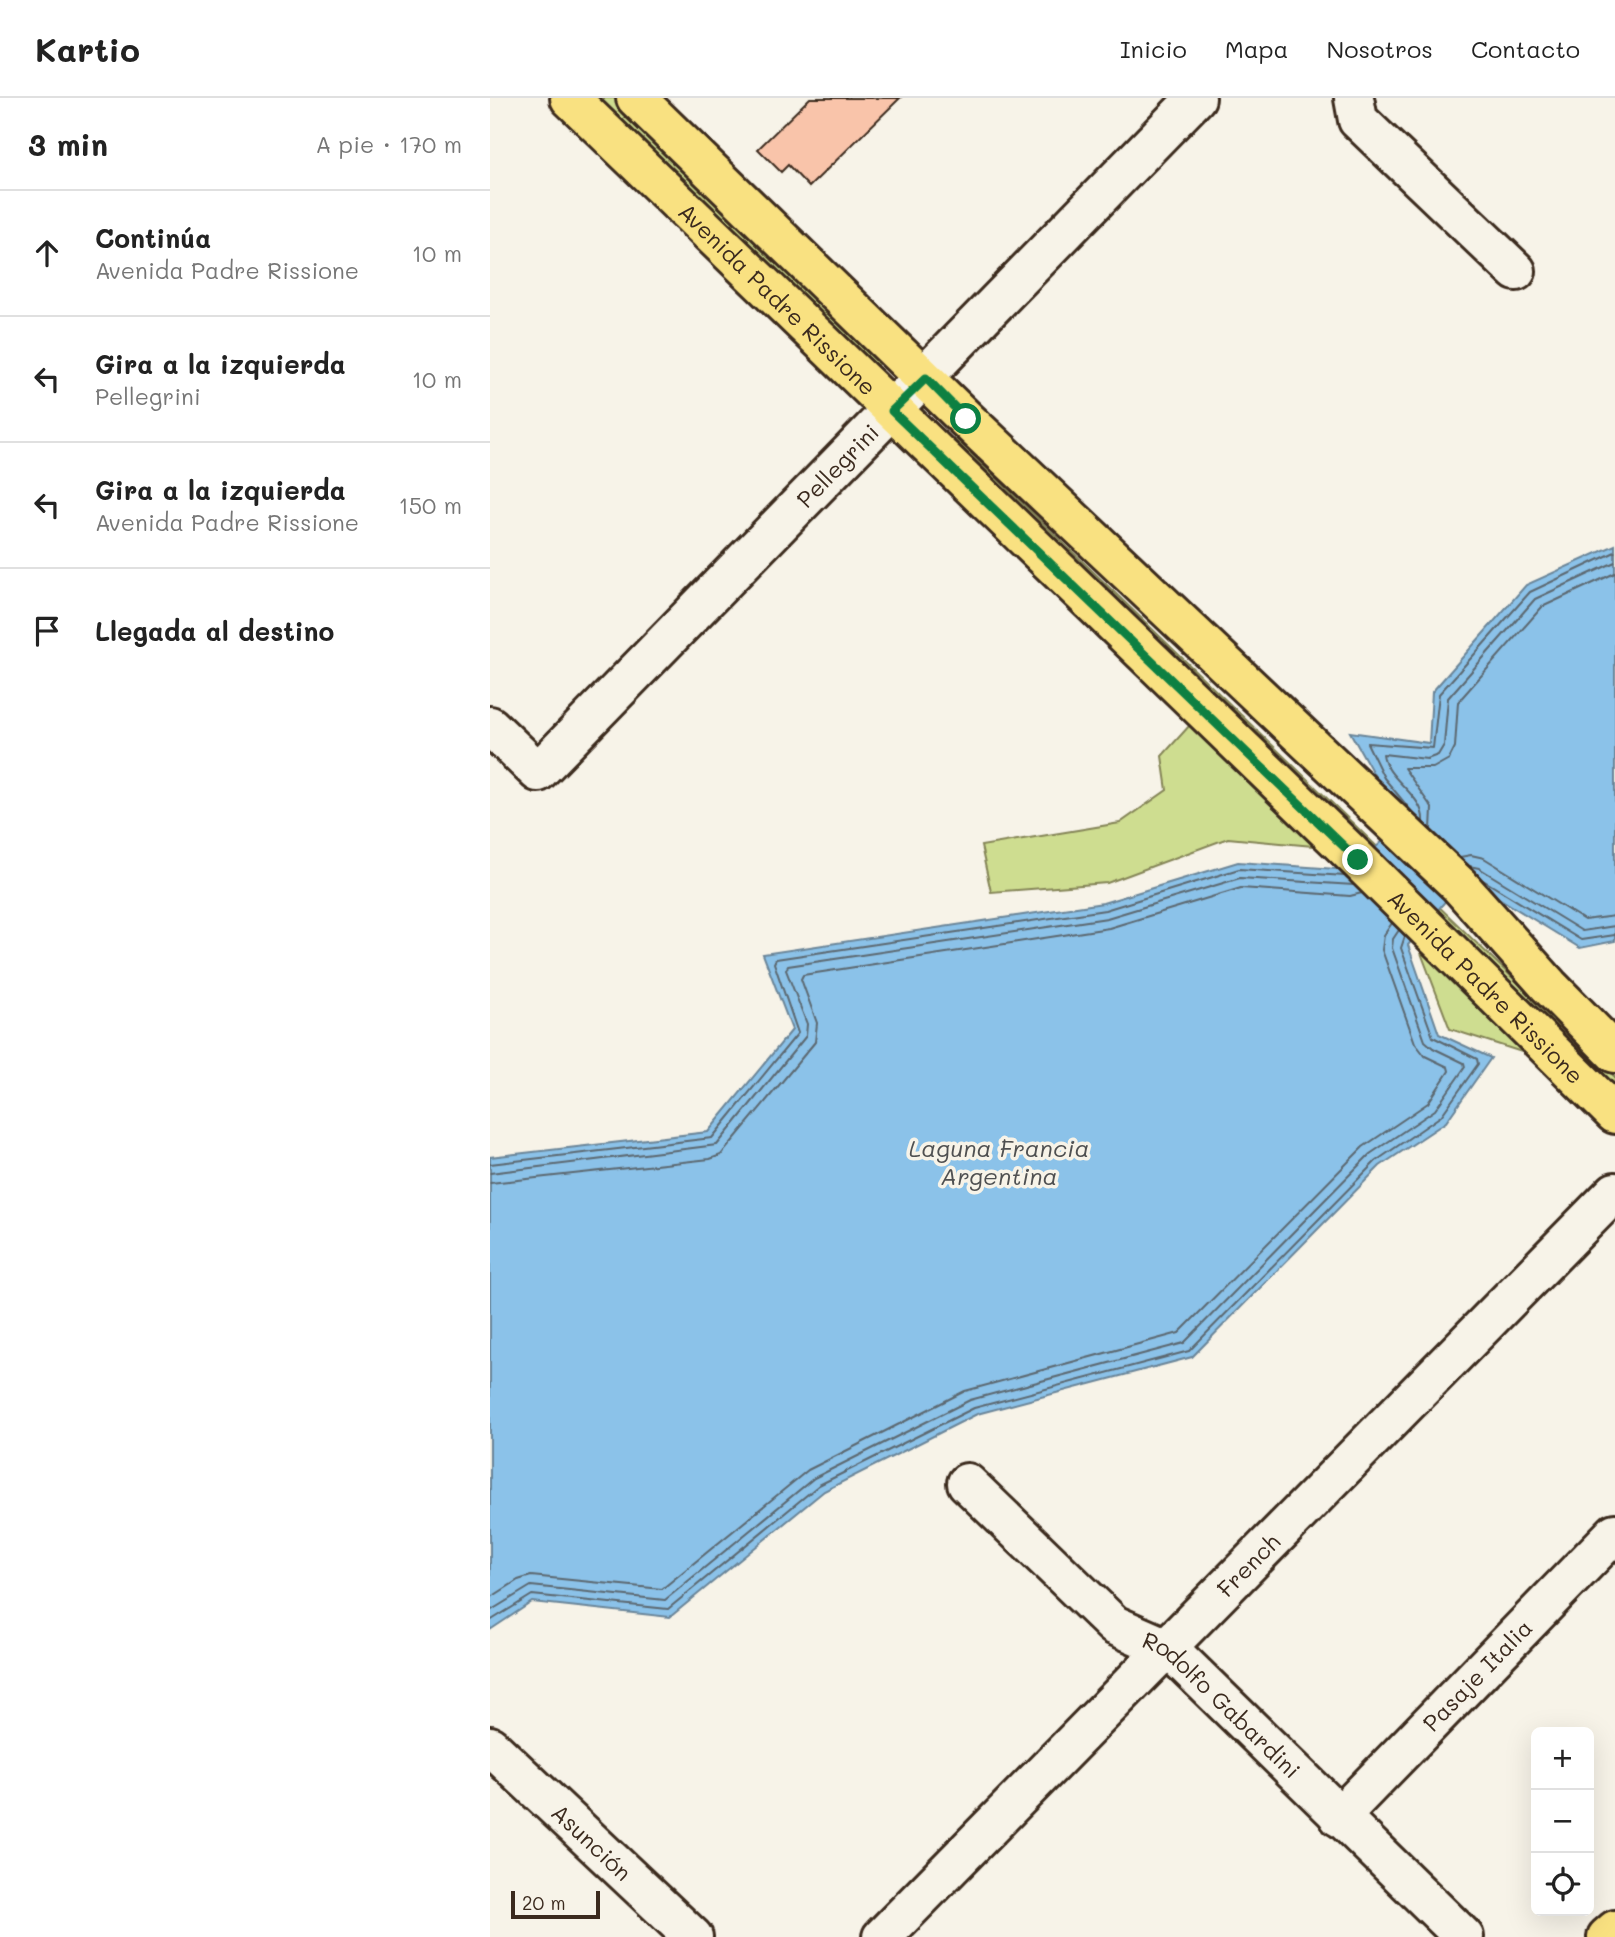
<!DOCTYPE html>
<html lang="es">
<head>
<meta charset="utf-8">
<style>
	:root { --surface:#fff; --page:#f6f6f6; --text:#222; --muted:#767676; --line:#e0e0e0 }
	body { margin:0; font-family:Mali,sans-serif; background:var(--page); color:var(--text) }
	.controls { position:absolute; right:21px; bottom:21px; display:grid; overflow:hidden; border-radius:10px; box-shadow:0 7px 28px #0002 }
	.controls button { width:63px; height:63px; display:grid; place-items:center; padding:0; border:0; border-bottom:2px solid var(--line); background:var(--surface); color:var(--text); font:35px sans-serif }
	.scale { position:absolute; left:21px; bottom:18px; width:89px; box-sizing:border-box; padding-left:7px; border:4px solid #3b2a1e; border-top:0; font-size:19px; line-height:24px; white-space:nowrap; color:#3b2a1e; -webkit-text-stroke:5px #f7f3e8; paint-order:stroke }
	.stop { position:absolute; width:21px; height:21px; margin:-16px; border:5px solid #0b8043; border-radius:50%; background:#fff }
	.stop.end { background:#0b8043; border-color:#fff; box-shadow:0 2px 7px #0008 }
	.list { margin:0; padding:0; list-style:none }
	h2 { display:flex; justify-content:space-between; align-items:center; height:91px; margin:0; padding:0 28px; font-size:30px }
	h2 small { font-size:23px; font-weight:400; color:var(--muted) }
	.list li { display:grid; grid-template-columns:46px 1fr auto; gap:21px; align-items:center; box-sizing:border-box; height:126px; padding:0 28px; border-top:2px solid var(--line) }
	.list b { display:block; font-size:26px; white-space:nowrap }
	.list p { margin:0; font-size:23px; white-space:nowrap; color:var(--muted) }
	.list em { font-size:23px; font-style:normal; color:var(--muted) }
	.icon { flex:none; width:38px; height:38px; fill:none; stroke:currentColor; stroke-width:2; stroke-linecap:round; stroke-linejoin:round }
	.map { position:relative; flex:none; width:1125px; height:1839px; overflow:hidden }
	header { display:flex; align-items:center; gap:42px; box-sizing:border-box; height:98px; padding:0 35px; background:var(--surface); border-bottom:2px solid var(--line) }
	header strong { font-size:33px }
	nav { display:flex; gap:38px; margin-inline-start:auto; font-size:24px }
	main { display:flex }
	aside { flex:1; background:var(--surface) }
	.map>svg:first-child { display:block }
	.green { fill:#cedd90; stroke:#848457; stroke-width:2 }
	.water { fill:#8bc2e9; stroke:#6b8598; stroke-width:2 }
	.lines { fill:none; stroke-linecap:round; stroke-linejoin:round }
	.shore { stroke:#5b676f; stroke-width:2 }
	.building { fill:#f9c4aa; stroke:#3b2a1e; stroke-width:2 }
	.minor-casing { stroke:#3b2a1e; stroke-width:44 }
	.major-casing { stroke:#3b2a1e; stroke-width:44 }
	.minor { stroke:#f7f3e8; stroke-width:38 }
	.major { stroke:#f9e181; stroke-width:38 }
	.route { stroke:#0b8043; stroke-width:9 }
	.labels { text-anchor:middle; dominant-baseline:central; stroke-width:7; stroke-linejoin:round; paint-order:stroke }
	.street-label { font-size:23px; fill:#3b2a1e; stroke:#f7f3e8 }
	.water-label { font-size:24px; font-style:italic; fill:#4f5051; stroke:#f7f3e8 }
</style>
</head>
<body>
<header>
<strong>Kartio</strong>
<nav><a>Inicio</a><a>Mapa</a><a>Nosotros</a><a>Contacto</a></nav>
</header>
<main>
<aside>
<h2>3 min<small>A pie · 170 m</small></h2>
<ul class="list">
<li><svg class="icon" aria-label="ahead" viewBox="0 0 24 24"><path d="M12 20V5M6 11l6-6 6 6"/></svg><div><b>Continúa</b><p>Avenida Padre Rissione</p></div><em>10 m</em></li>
<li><svg class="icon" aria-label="left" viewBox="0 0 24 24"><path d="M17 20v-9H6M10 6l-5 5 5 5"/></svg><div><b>Gira a la izquierda</b><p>Pellegrini</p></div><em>10 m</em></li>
<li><svg class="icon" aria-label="left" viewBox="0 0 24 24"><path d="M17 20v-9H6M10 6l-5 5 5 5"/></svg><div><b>Gira a la izquierda</b><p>Avenida Padre Rissione</p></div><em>150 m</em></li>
<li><svg class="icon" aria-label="arrive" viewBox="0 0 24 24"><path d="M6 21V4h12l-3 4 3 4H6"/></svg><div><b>Llegada al destino</b></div></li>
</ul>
</aside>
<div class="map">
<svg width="1125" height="1839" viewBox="0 0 1125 1839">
	<rect width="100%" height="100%" fill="#f7f3e8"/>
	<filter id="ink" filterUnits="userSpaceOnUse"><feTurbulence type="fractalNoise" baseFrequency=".0143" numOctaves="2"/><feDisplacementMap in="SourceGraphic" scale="14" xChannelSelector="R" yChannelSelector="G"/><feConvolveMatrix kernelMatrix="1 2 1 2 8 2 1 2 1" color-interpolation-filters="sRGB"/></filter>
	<g filter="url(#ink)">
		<path class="green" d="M 94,0 L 128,0 L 392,262 L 375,278 Z
			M 466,341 L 1125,979 L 1125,989 L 459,345 Z
			M 700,627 L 823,748 L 738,740 L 617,785 L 501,794 L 491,748 L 630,725 L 677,692 L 672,658 Z
			M 928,847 L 1035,955 L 960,931 Z"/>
		<path class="water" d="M 1125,447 L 1125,843 L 1090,850 L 981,783 L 969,787 L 918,847 L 949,936 L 1001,960 L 956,1024 L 890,1068 L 702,1259 L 487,1316 L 334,1393 L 180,1519 L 42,1504 L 0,1532 L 0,1059 L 218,1034 L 302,932 L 273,856 L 613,805 L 748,764 L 861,772 L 918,720 L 888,684 L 860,634 L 939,645 L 942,594 L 1036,487 Z"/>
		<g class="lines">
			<path class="shore" d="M 923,715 L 894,680 L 877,645 L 943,650 L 949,596 L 1040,494 L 1125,454
				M 933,724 C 935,697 896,682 893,656 L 937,661 L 948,657 L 954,647 L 958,600 L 1045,501 L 1125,464
				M 941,732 L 942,710 L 914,670 L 943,670 L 959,661 L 965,649 L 968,604 L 1052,509 L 1125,475
				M 970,759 L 981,757 L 994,760 L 1094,822 L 1125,818
				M 979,768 L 989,770 L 1092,833 L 1125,828
				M 993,782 L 1091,842 L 1125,837
				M 0,1066 L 222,1040 L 308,935 L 284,865 L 286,861 L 615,812 L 749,771 L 855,778
				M 0,1075 L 227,1047 L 316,938 L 317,926 L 296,872 L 298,868 L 617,820 L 750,780 L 864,787
				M 0,1085 L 220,1061 L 231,1057 L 325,944 L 327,925 L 311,881 L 313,877 L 619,830 L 751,790 L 860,798 L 872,795
				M 0,1500 L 28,1482 L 41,1478 L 172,1491 L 318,1372 L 475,1293 L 689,1235 L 873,1049 L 938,1005 L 959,973 L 958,969 L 935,958 L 925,945 L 892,852 L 894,837 L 902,825
				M 0,1513 L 41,1488 L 175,1502 L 324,1380 L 480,1302 L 694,1245 L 880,1056 L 945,1012 L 975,969 L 974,965 L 943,950 L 935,943 L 902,850 L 903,841 L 909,832
				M 0,1523 L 42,1497 L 178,1511 L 329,1387 L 484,1310 L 699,1253 L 886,1063 L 951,1018 L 988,966 L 987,961 L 943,939 L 911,850 L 915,838"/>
		</g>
		<path class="building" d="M 320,0 L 410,0 L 319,89 L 298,67 L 291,74 L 268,51 Z"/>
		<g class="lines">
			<g class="minor-casing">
				<g id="minor">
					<path d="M 864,0 L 868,22 L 1026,173"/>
					<path id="s1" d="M 0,628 L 48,674 L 706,0"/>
					<path id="s2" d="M 477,1385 L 624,1527 L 679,1551 L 974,1839"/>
					<path id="s3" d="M 0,1648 L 203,1839"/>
					<path id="s4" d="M 849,1719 L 1125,1435"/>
					<path id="s5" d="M 392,1839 L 1125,1094"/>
				</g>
			</g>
			<g class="major-casing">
				<g id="major">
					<path id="s6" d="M 80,0 L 868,762 L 1125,1016"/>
					<path d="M 146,0 L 476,321 L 969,787 L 1059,888 L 1125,955"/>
					<path d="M 1117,1839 L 1125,1832"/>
				</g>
			</g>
			<use href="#minor" class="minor"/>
			<use href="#major" class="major"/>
		</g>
	</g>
	<g class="lines" filter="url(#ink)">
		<path class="route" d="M 476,321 L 436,280 L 402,313 L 868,762"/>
	</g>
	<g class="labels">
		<g class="street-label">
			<text stroke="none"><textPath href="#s6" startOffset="289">Avenida Padre Rissione</textPath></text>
			<text stroke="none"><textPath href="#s1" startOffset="495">Pellegrini</textPath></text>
			<text stroke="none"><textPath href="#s6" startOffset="1276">Avenida Padre Rissione</textPath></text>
			<text stroke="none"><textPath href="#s5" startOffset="522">French</textPath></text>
			<text stroke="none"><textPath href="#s4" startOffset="198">Pasaje Italia</textPath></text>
			<text stroke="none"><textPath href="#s2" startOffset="340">Rodolfo Gabardini</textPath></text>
			<text stroke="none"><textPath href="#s3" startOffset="140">Asunción</textPath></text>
		</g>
		<g class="water-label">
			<text x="509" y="1049">Laguna Francia<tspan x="509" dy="28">Argentina</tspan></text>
		</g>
	</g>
</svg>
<div class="controls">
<button>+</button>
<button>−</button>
<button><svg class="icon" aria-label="locate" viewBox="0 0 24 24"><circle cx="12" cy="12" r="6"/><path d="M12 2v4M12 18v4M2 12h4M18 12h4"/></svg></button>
</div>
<div class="scale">20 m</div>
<div class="stop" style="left:476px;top:321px"></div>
<div class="stop end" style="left:868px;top:762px"></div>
</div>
</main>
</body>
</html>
